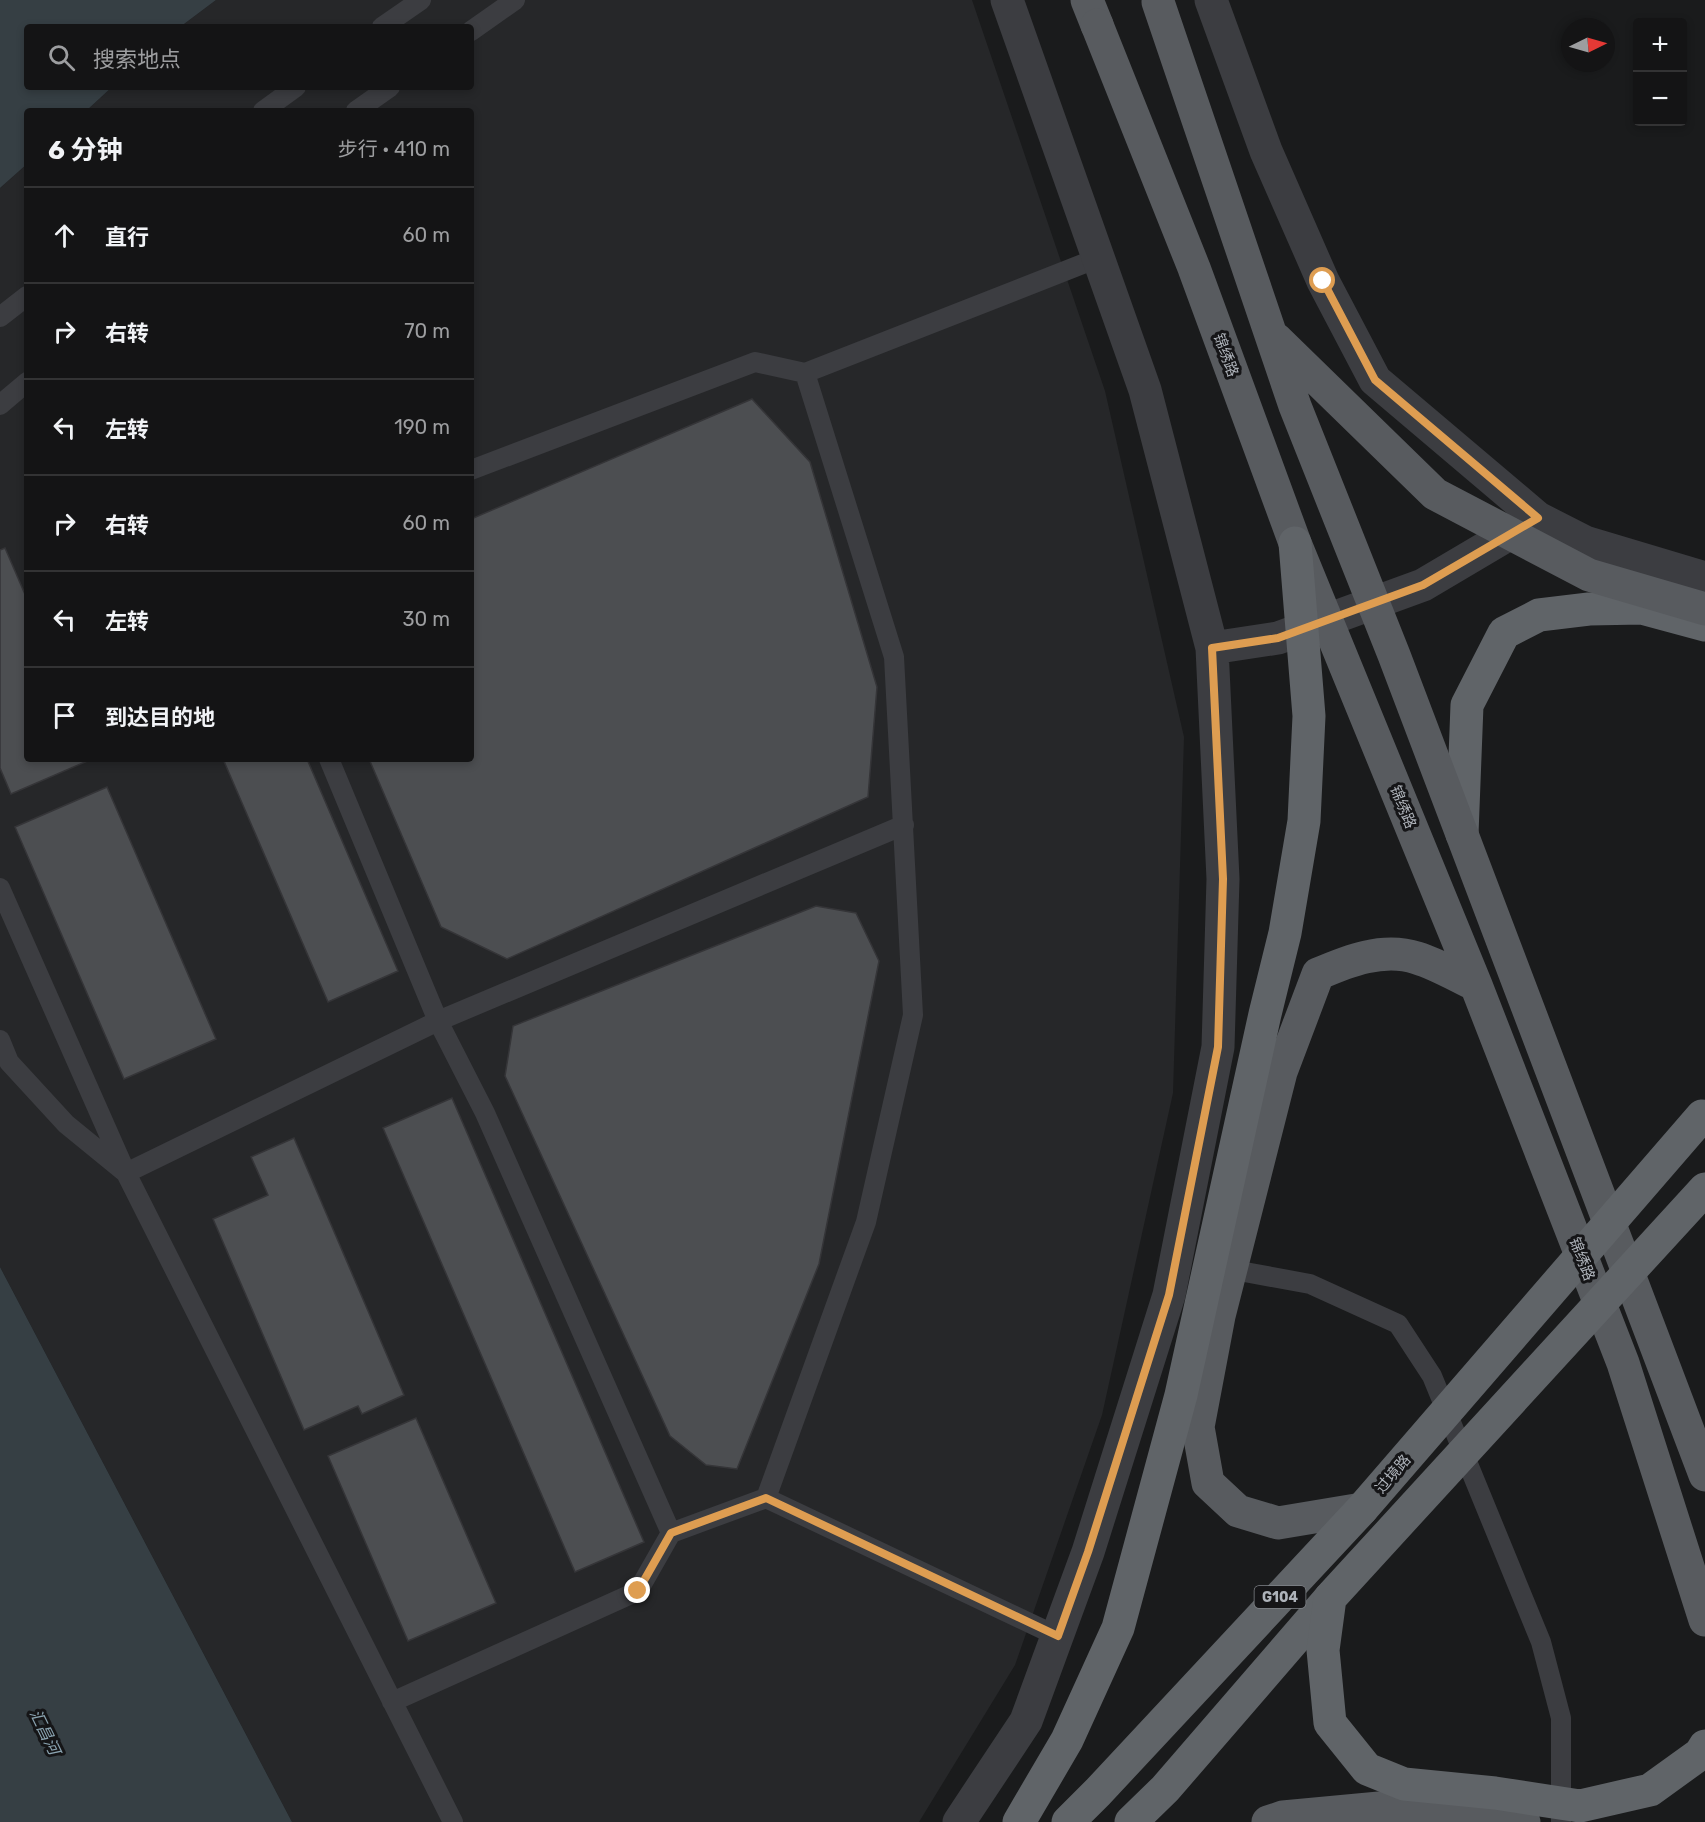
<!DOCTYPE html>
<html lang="zh">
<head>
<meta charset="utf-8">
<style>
	:root { --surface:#141415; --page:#1d1d1e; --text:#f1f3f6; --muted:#9d9ea0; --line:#333334 }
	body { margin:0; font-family:Rubik,"Noto Sans SC",sans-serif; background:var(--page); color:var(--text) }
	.controls { position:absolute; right:18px; top:18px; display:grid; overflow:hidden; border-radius:6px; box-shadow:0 3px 9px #0003 }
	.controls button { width:54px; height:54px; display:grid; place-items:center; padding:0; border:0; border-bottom:2px solid var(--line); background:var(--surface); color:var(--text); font:30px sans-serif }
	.compass { position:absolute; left:1561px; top:18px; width:54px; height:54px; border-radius:50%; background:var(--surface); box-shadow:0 3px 9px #0003; rotate:85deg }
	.stop { position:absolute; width:18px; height:18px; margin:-14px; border:4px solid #de9d51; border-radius:50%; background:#fff }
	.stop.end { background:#de9d51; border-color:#fff; box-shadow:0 2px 6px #0008 }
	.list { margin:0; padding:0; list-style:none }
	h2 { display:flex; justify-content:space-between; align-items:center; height:78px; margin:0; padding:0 24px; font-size:26px }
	h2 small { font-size:20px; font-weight:400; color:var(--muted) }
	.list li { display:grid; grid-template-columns:39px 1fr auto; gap:18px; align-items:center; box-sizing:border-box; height:96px; padding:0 24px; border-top:2px solid var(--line) }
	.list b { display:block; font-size:22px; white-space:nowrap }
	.list em { font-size:20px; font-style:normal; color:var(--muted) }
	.icon { flex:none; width:33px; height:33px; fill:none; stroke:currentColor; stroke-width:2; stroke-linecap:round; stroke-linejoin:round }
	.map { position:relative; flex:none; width:1705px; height:1822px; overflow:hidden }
	.search { position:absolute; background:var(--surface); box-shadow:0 3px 9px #0003; left:24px; top:24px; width:450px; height:66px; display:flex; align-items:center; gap:15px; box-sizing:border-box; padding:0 21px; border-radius:6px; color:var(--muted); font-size:22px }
	.panel { position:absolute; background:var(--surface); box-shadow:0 3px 9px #0003; left:24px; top:108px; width:450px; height:654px; border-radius:6px }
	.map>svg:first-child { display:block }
	.built { fill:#262729 }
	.water { fill:#363f44 }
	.building { fill:#4c4e51; stroke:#353538; stroke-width:1.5 }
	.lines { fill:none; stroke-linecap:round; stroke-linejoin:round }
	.service { stroke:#3c3d41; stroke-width:20 }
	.tertiary { stroke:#3c3d41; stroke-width:33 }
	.primary { stroke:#585b5f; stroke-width:33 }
	.trunk { stroke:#606468; stroke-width:33 }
	.primary-bridge { stroke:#585b5f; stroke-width:33 }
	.trunk-bridge { stroke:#606468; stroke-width:33 }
	.route { stroke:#de9d51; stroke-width:8 }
	.labels { text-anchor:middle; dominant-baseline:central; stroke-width:6; stroke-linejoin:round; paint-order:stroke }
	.shield { fill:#151517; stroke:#808489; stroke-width:1.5 }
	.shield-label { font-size:14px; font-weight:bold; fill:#aeb3ba }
	.street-label { font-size:15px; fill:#aeb3ba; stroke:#151517 }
	.water-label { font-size:16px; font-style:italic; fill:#8aa3b0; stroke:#151517 }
</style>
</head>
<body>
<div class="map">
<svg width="1705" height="1822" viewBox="0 0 1705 1822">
	<rect width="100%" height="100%" fill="#1a1b1c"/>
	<path class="built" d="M 216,0 L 972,0 L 1105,391 L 1184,737 L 1173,1093 L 1102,1415 L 1015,1665 L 919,1822 L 292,1822 L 0,1267 L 0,188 L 27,164 L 27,759 L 471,759 L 471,111 L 86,111 L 112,87 L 471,87 L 471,27 L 180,27 Z"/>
	<path class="water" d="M 0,0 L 216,0 L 180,27 L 27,27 L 27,87 L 112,87 L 86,111 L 27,111 L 27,164 L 0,188 Z
		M 0,1267 L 292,1822 L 0,1822 Z"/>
	<path class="building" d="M 752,399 L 810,462 L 877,687 L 868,797 L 507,959 L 441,927 L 369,759 L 471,759 L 471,519 Z
		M 5,548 L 27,599 L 27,759 L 92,759 L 11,794 L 0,768 L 0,550 Z
		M 223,759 L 307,759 L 398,971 L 328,1002 Z
		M 107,787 L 216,1039 L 124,1079 L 15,827 Z
		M 816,906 L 856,913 L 879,961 L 819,1264 L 737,1469 L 706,1465 L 670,1436 L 505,1076 L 513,1026 Z
		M 452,1098 L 644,1542 L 575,1572 L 383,1128 Z
		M 294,1138 L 404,1395 L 362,1414 L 358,1406 L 304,1430 L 213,1219 L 268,1195 L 251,1157 Z
		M 416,1418 L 496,1603 L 408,1641 L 328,1456 Z"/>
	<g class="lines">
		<path class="service" d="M 382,27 L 421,0
			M 471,31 L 515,0
			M 263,111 L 296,87
			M 356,111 L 390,87
			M 0,317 L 27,296
			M 0,405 L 27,382
			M 471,470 L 755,362 L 805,373
			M 329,759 L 438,1021 L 485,1113 L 671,1533
			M 0,888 L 126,1173 L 453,1822
			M 0,1040 L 9,1062 L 66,1124 L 126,1173 L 438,1021 L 904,825
			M 1223,1268 L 1310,1284 L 1398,1324 L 1432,1376 L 1541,1642 L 1561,1718 L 1561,1822
			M 766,1498 L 1057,1636
			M 392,1702 L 638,1591 L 671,1533 L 766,1498 L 866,1222 L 913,1015 L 894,657 L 805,373 L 1098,258"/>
		<path class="tertiary" d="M 1211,0 L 1266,151 L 1323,281 L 1375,380 L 1538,518 L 1585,542 L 1705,578
			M 1212,648 L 1278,638 L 1423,585 L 1533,520
			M 959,1822 L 1026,1721 L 1088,1552 L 1169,1295 L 1218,1047 L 1223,879 L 1212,648 L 1145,390 L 1007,0"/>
		<path class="primary" d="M 1087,0 L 1097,25
			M 1268,1822 L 1283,1817 L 1390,1807 L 1474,1810 L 1524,1822"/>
		<path class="trunk" d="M 1462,834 L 1467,705 L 1504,633 L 1539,615 L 1589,609 L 1642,608 L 1705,625
			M 1131,1822 L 1165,1789 L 1330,1598"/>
		<path class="primary-bridge" d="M 1158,2 L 1295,406 L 1394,655 L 1705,1475
			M 1097,25 L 1194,268 L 1295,543 L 1476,985 L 1623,1363 L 1705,1620
			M 1276,339 L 1435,494 L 1589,575 L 1705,609
			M 1362,1509 L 1278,1523 L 1238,1511 L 1208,1483 L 1198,1427 L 1219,1316 L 1281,1072 L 1318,974 C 1348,961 1383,947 1417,958 C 1437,964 1457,976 1476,985"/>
		<path class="trunk-bridge" d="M 1705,1189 L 1330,1598 L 1323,1650 L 1330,1723 L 1367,1769 L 1404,1784 L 1495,1793 L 1580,1806 L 1650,1790 L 1700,1754 L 1705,1746
			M 1019,1822 L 1067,1740 L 1118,1628 L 1181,1395 L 1265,1014 L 1285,933 L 1304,821 L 1309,716 L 1295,543
			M 1068,1822 L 1098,1792 L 1362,1509 L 1702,1116"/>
	</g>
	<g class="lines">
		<path class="route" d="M 638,1591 L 671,1533 L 766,1498 L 1058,1636 L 1088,1552 L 1169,1295 L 1218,1047 L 1223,879 L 1212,648 L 1278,638 L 1423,585 L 1538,518 L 1375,380 L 1323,281"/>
	</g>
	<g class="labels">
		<rect class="shield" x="1254.5" y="1586" width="51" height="22" rx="4.5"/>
		<g class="shield-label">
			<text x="1280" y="1597">G104</text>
		</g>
		<g class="street-label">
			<text transform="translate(1226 355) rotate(70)">锦绣路</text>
			<text transform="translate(1403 807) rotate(68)">锦绣路</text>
			<text transform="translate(1582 1259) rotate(69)">锦绣路</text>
			<text transform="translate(1393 1474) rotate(-50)">过境路</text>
		</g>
		<g class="water-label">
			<text transform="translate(45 1732) rotate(64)">汇昌河</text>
		</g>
	</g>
</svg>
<div class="controls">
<button>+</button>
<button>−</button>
</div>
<svg class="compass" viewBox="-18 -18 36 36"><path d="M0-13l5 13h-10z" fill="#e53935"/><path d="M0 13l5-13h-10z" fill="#9d9ea0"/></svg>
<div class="stop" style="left:1323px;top:281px"></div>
<div class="stop end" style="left:638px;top:1591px"></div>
<div class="search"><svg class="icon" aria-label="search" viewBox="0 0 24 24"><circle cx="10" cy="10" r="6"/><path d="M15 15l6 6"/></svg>搜索地点</div>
<section class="panel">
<h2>6 分钟<small>步行 · 410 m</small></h2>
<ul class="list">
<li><svg class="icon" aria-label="ahead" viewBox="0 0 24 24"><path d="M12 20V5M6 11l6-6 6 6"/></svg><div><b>直行</b></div><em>60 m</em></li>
<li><svg class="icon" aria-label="right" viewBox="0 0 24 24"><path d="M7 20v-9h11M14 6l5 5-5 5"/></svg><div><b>右转</b></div><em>70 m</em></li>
<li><svg class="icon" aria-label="left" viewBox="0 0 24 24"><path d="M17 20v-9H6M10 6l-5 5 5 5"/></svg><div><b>左转</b></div><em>190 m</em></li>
<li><svg class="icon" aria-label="right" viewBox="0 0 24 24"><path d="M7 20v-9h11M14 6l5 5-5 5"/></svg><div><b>右转</b></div><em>60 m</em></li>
<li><svg class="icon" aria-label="left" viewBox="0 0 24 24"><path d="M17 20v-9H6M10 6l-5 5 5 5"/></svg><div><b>左转</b></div><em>30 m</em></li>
<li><svg class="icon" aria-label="arrive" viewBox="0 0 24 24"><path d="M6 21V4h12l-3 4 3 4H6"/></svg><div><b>到达目的地</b></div></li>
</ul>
</section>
</div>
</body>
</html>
